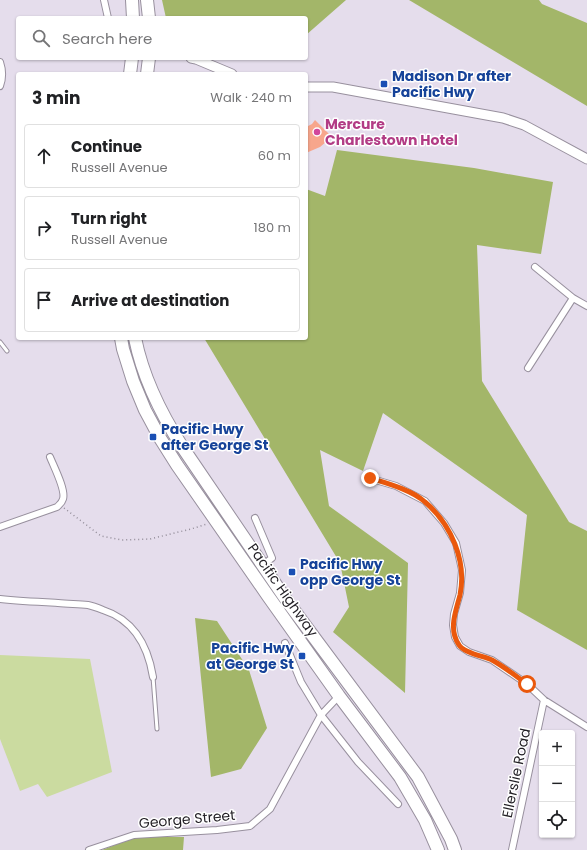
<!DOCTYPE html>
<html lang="en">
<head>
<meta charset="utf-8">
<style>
	:root { --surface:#fff; --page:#f6f6f6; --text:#202124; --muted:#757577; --line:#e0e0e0 }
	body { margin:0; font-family:Poppins,sans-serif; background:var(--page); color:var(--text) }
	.controls { position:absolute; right:12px; bottom:12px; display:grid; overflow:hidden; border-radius:4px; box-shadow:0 1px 3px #0004 }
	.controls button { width:36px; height:36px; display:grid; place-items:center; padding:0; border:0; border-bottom:1px solid var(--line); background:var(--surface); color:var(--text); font:20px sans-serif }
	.stop { position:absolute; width:12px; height:12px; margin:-9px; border:3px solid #ea580c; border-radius:50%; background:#fff }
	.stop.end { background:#ea580c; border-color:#fff; box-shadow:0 1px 4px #0008 }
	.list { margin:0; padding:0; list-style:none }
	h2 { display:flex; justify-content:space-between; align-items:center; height:52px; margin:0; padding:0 16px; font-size:17px }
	h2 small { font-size:13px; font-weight:400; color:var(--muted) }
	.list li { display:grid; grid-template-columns:26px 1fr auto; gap:12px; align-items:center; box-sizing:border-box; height:64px; margin:0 8px 8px; padding:0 8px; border:1px solid var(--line); border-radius:4px }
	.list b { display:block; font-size:15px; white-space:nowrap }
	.list p { margin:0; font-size:13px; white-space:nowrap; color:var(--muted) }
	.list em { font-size:13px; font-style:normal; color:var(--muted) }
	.icon { flex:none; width:22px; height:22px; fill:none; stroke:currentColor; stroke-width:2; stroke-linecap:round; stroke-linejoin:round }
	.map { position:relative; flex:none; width:587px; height:850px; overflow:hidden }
	.search { position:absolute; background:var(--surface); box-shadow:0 1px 3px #0004; left:16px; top:16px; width:292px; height:44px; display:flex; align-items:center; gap:10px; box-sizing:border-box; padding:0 14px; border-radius:4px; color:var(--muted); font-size:15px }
	.panel { position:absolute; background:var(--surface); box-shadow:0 1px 3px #0004; left:16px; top:72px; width:292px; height:268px; border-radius:4px }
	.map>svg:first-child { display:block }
	.green { fill:#cbdba0 }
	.forest { fill:#a3b669 }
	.building { fill:#f7a68c }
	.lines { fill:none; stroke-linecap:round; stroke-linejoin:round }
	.lane-casing { stroke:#98909e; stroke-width:5 }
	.street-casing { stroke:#98909e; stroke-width:8 }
	.secondary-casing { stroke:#98909e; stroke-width:11 }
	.highway-casing { stroke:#98909e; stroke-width:14 }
	.path { stroke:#928c98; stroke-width:1.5; stroke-dasharray:1 3; stroke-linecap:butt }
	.lane { stroke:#fff; stroke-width:3 }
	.street { stroke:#fff; stroke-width:6 }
	.secondary { stroke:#fff; stroke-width:9 }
	.highway { stroke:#fff; stroke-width:12 }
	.route { stroke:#ea580c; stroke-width:5 }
	.transit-dot { fill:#1a4fb4; stroke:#fff; stroke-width:1.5 }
	.hotel-dot { fill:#d1479c; stroke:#fff; stroke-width:1.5 }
	.labels { text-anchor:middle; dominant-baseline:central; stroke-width:3; stroke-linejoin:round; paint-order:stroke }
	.transit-label { font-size:14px; font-weight:bold; fill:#164399; stroke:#fff; text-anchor:start }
	.hotel-label { font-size:14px; font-weight:bold; fill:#b23c85; stroke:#fff; text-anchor:start }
	.street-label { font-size:14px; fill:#221f25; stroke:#fff }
</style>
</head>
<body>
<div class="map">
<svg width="587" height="850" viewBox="0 0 587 850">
	<rect width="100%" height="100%" fill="#e5ddec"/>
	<path class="green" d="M 0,655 L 90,659 L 112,772 L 47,797 L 38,784 L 20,791 L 0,739 Z"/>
	<path class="forest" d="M 162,0 L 346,0 L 306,35 L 306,18 L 166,18 Z
		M 409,0 L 539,0 L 542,4 L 587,23 L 587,106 Z
		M 337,150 L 474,168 L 553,182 L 541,254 L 477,245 L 482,381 L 569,522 L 587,531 L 587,650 L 517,610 L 527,515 L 383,413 L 363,471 L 320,450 L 329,506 L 408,563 L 405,693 L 333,632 L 349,607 L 340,563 L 204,338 L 306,338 L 306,189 L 325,196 Z
		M 195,618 L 217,621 L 249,670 L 267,728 L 241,769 L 211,777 Z
		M 135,837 L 184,837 L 183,850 L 102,850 Z"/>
	<path class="building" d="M 315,120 L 332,137 L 320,147 L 306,153 L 306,127 L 312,124 Z"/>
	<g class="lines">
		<g class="lane-casing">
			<path id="lane" d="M 0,342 L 7,351
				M 153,677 L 157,729"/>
		</g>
		<g class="street-casing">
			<path id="street" d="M 104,0 L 108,18
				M 0,62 C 3,71 3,78 0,86
				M 535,267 L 573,298 L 587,306
				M 528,368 L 573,298
				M 369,478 L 396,486 L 425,501 L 444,523 L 456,543 L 462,570 L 460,593 L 454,614 L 453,625 L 455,637 L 460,646 L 469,652 L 492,660 L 527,684 L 544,700 L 587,727
				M 255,518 L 272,558 L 263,565
				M 0,527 L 57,507 C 59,505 62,503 63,499 C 66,490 54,467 50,457
				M 0,599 C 19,601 39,602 58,603 C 68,604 78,604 88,605 C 93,606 98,608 103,610 C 134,620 148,646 153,677
				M 285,643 L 301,682 L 321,715 L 358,762 L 398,804
				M 89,850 L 134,835 L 217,830 L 250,826 L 270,809 L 321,715 L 339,696
				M 512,850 L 544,700"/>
		</g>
		<g class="secondary-casing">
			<path id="secondary" d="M 191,58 L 196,59 L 232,74
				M 306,87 L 333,87 L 503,118 L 524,125 L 587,159"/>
		</g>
		<g class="highway-casing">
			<path id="highway" d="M 132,0 L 133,18
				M 147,0 L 149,18
				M 130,74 L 132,58
				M 147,74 L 149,58
				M 121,338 L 123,349 L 133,381 L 145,410 L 160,438 L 177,465 L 268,596 L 339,696 L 400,777 L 425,820 L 438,850
				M 135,338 C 143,378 161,414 183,448 L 287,601 L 418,777 L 451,839 L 455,850"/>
		</g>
		<path class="path" d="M 64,508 L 101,536 L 122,540 L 150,539 L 191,529 L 207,524"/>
		<use href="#lane" class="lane"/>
		<use href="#street" class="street"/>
		<use href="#secondary" class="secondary"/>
		<use href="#highway" class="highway"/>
	</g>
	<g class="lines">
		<path class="route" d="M 370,478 C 386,483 412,490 425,502 C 451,524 467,561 460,595 C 456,611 448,629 459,645 C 464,653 483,656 492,660 C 503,666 516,676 527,684"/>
	</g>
	<g class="transit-dot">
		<rect x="380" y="80" width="8" height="8" rx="2"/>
		<rect x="149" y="433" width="8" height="8" rx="2"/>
		<rect x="288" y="568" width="8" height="8" rx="2"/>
		<rect x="298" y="652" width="8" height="8" rx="2"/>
	</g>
	<circle class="hotel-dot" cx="317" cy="132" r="4"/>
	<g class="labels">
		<g class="transit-label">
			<text x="392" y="76">Madison Dr after<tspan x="392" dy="16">Pacific Hwy</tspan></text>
			<text x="161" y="429">Pacific Hwy<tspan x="161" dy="16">after George St</tspan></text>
			<text x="300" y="564">Pacific Hwy<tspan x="300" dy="16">opp George St</tspan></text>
			<text x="294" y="648" text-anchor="end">Pacific Hwy<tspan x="294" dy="16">at George St</tspan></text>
		</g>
		<g class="hotel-label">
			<text x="325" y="124">Mercure<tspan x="325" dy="16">Charlestown Hotel</tspan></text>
		</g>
		<g class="street-label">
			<text transform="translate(283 590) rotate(55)">Pacific Highway</text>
			<text transform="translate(516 773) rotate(-78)">Ellerslie Road</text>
			<text transform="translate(187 819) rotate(-5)">George Street</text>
		</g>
	</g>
</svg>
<div class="controls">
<button>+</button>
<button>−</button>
<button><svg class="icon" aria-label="locate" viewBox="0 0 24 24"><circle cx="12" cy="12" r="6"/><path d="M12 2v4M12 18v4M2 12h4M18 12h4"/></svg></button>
</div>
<div class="stop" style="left:527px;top:684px"></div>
<div class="stop end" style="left:370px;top:478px"></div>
<div class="search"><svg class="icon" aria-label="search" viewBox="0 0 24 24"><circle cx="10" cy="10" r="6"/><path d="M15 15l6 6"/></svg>Search here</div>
<section class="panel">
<h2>3 min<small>Walk · 240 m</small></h2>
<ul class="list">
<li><svg class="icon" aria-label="ahead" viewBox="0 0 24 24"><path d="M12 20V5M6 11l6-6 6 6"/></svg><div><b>Continue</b><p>Russell Avenue</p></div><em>60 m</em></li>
<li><svg class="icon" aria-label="right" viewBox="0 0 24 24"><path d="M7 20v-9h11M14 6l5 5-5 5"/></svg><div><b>Turn right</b><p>Russell Avenue</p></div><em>180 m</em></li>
<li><svg class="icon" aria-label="arrive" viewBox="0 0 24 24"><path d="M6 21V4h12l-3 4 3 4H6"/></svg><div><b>Arrive at destination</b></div></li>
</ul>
</section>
</div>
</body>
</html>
